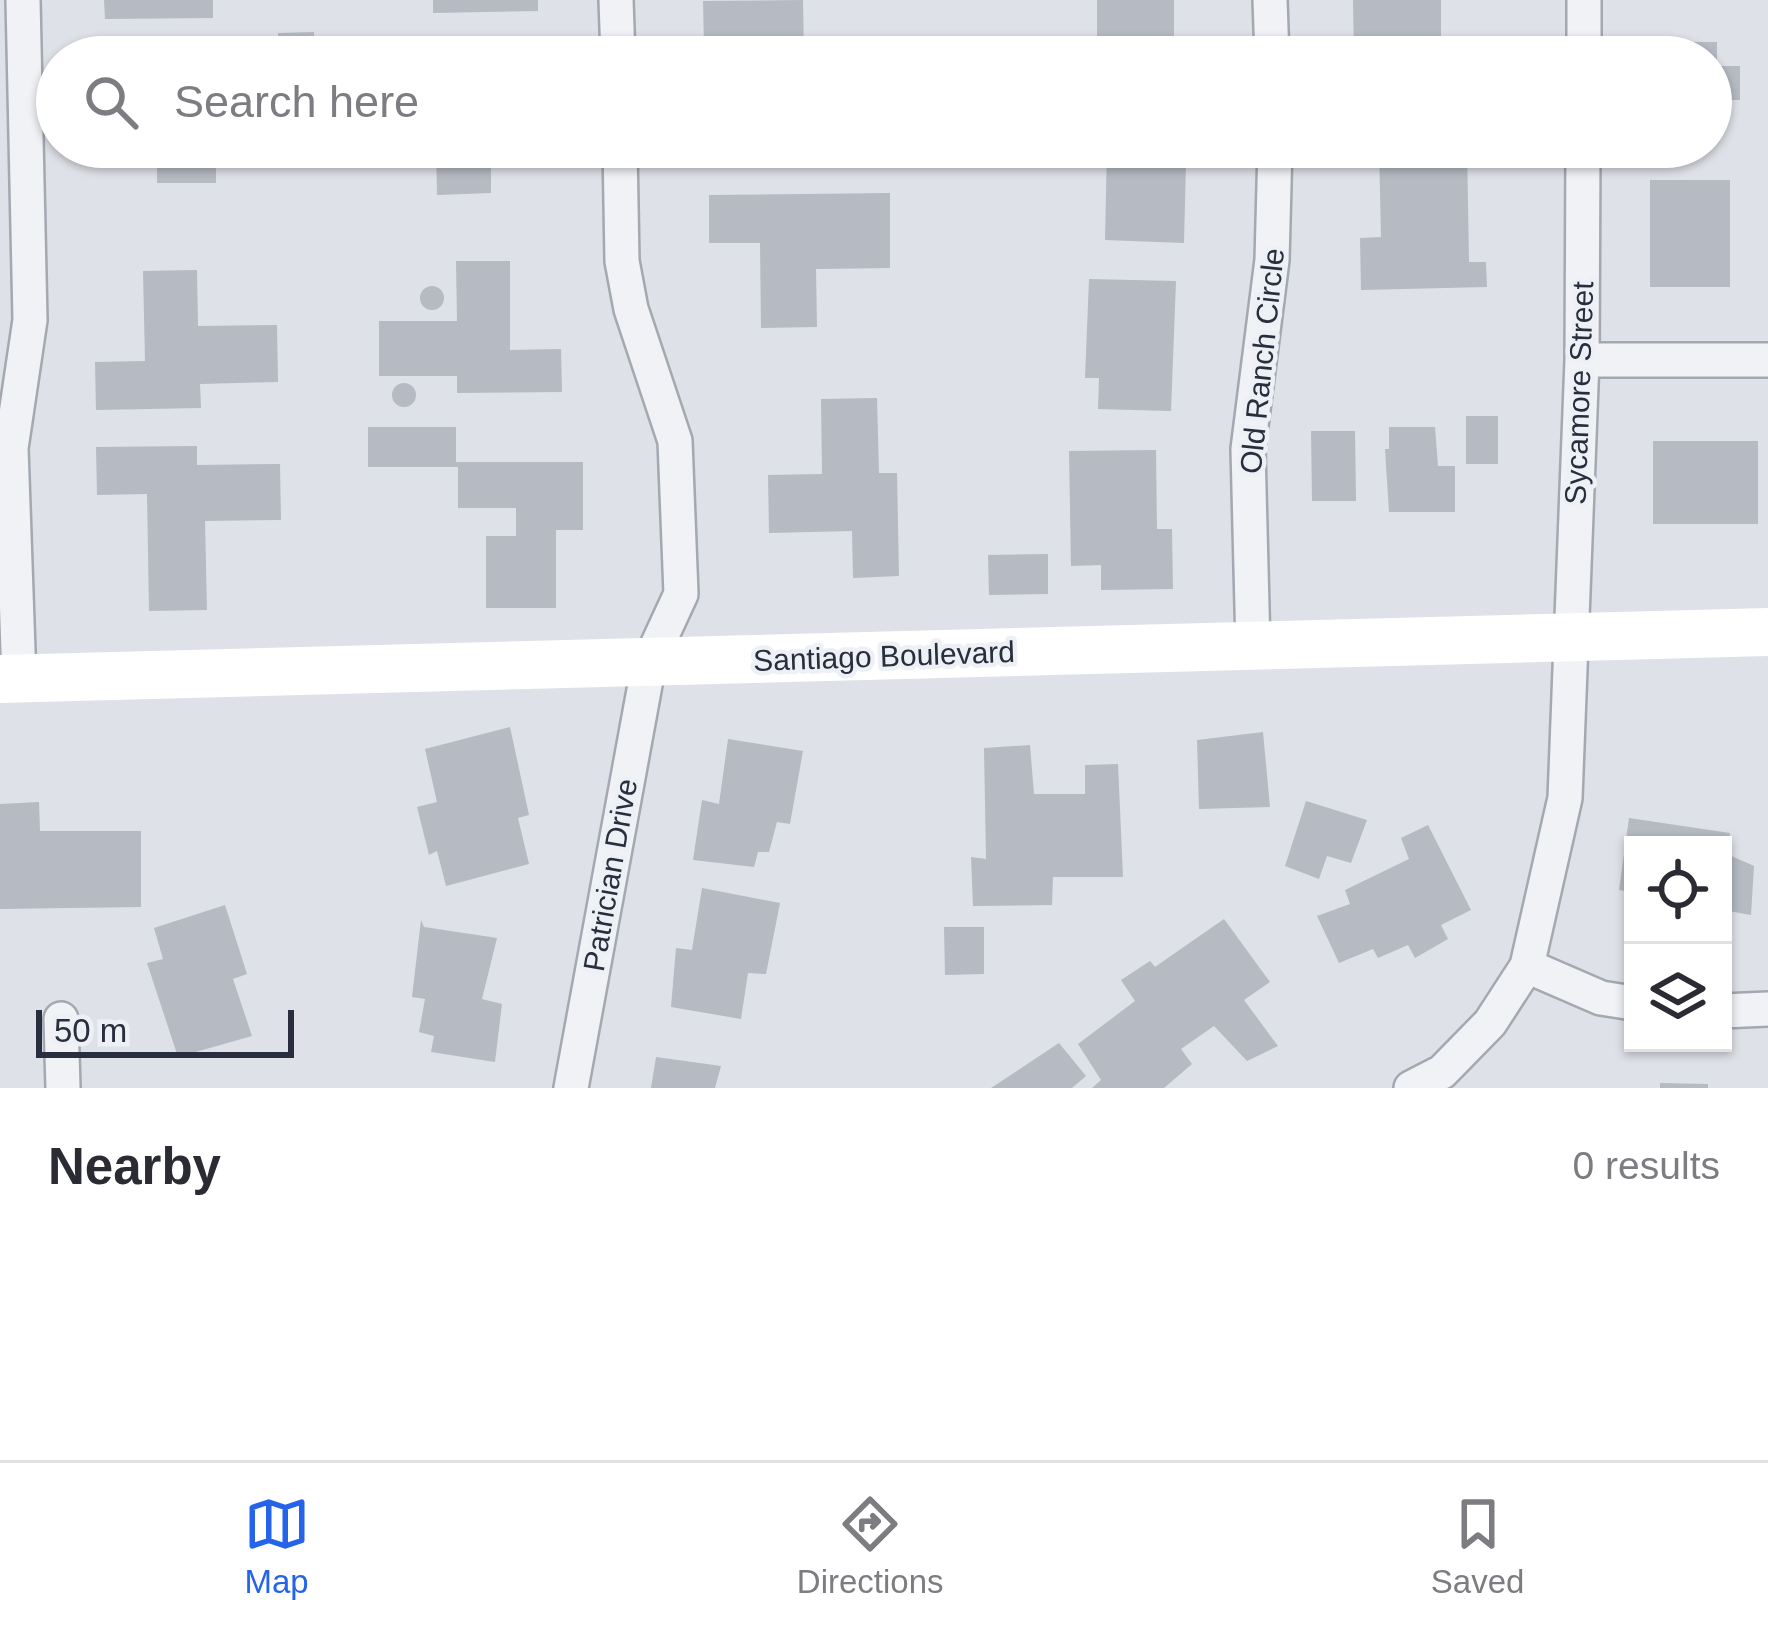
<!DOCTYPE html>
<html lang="en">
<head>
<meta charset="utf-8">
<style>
	:root { --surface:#fff; --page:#f7f7f7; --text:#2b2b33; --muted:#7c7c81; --line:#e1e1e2; --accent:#2563eb }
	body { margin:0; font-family:Arial,sans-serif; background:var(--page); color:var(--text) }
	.controls { position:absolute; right:36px; bottom:36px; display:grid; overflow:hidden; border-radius:0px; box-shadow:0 3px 9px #0004 }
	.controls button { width:108px; height:108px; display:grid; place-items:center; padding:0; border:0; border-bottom:3px solid var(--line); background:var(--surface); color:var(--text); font:60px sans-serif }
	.scale { position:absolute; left:36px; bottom:30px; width:258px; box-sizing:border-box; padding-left:12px; border:6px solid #282e3d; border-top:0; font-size:33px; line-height:42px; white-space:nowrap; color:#282e3d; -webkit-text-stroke:9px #edf0f5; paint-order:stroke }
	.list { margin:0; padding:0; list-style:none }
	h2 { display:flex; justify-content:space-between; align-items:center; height:156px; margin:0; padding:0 48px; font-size:51px }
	h2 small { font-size:39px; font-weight:400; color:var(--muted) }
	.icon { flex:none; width:66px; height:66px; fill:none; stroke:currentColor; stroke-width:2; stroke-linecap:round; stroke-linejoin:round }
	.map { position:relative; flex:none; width:1768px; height:1088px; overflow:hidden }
	.search { position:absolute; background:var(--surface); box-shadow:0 3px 9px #0004; left:36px; right:36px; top:36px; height:132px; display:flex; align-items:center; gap:30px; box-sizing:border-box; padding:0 42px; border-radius:66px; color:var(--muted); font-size:45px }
	.sheet { height:372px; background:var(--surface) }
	nav { display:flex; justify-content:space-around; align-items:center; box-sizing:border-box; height:168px; border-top:3px solid var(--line); background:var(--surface); font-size:33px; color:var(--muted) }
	nav a { display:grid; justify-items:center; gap:6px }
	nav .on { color:var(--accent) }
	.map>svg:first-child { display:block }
	.building { fill:#b5bac3 }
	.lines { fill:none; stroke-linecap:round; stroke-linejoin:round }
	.street-casing { stroke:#a4a8b1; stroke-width:38 }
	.street { stroke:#f0f2f5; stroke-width:33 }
	.secondary { stroke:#fff; stroke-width:48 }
	.labels { text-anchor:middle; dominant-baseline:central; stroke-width:9; stroke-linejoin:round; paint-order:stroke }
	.street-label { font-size:30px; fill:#282e3d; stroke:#edf0f5 }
</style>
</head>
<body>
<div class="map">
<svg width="1768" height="1088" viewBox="0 0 1768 1088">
	<rect width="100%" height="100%" fill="#dee1e7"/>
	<path class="building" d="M 104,0 L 213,0 L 213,18 L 105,19 Z
		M 433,0 L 538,0 L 538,11 L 433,13 Z
		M 803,0 L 804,57 L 751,57 L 751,45 L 704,46 L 703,1 Z
		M 1097,0 L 1174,0 L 1174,57 L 1097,57 Z
		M 1353,0 L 1441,0 L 1441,57 L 1354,57 Z
		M 314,32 L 314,57 L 278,55 L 278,33 Z
		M 537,41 L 537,57 L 431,57 L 431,42 Z
		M 1672,42 L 1717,42 L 1717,66 L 1740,66 L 1740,100 L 1718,100 L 1718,132 L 1711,132 L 1711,57 L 1673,57 Z
		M 217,49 L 217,57 L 106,57 L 106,50 Z
		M 157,147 L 216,147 L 216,183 L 157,183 Z
		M 436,147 L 491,147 L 491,193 L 437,195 Z
		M 705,147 L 807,147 L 807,160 L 706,162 Z
		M 1107,147 L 1167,147 L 1166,161 L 1186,162 L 1184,243 L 1105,240 Z
		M 1379,147 L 1467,147 L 1469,262 L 1486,262 L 1487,287 L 1361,290 L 1360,238 L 1381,237 Z
		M 1647,147 L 1690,147 L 1690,154 L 1647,154 Z
		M 1650,180 L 1730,180 L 1730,287 L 1650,287 Z
		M 890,193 L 890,268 L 816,269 L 817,327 L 761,328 L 760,243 L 709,243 L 709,195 Z
		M 456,261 L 510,261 L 510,350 L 561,349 L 562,392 L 457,393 L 457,376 L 379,376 L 379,321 L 457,321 Z
		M 197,270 L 198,326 L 277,325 L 278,382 L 200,384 L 201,408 L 96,410 L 95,362 L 145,361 L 143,271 Z
		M 1089,279 L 1176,281 L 1171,411 L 1098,409 L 1099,378 L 1085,378 Z
		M420 298a12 12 0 1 1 24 0a12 12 0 1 1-24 0Z
		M392 395a12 12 0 1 1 24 0a12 12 0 1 1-24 0Z
		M 877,398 L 879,473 L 897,473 L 899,576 L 853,578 L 852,531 L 769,533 L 768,475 L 822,474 L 821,399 Z
		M 1466,416 L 1498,416 L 1498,464 L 1466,464 Z
		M 368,427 L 456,427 L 456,462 L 583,462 L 583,530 L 556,530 L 556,608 L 486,608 L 486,536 L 516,536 L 516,508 L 458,508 L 458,467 L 368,467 Z
		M 1389,427 L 1435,427 L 1438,466 L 1455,466 L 1455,512 L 1389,512 L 1385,449 L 1389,449 Z
		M 1311,431 L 1355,431 L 1356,501 L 1312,501 Z
		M 1653,441 L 1758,441 L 1758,524 L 1653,524 Z
		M 197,446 L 197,465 L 280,464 L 281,520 L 205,521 L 207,610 L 149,611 L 147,494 L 97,495 L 96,447 Z
		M 1156,450 L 1157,529 L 1172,529 L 1173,589 L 1101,590 L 1101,565 L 1071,566 L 1069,451 Z
		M 1048,554 L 1048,594 L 989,595 L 988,555 Z
		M 510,727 L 529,815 L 518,818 L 529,864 L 446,886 L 437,851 L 429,855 L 417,807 L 437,802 L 425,749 Z
		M 1263,732 L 1270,807 L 1199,809 L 1197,740 Z
		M 728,739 L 803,751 L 790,824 L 777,822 L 769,852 L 758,852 L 754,867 L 693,860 L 702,800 L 719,804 Z
		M 1030,745 L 1034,794 L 1085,794 L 1085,765 L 1118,764 L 1123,877 L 1053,877 L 1052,905 L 973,906 L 971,857 L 986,859 L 984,748 Z
		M 1306,801 L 1367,820 L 1351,863 L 1327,856 L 1319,879 L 1285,866 Z
		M 39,802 L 40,831 L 141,831 L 141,907 L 0,909 L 0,804 Z
		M 1629,818 L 1730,833 L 1727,854 L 1754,866 L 1751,915 L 1723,910 L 1723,845 L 1633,845 L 1633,892 L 1619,890 Z
		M 1428,825 L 1471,910 L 1441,925 L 1448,939 L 1415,958 L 1408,945 L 1378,958 L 1373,949 L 1339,963 L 1317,916 L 1350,904 L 1345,890 L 1409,859 L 1401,838 Z
		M 702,888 L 780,903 L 766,974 L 748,973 L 741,1019 L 671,1007 L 676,948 L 692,950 Z
		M 225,905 L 247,974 L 233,979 L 252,1036 L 178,1057 L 147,963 L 163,959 L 154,928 Z
		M 1224,919 L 1270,982 L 1244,1000 L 1278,1046 L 1247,1061 L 1214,1026 L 1181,1049 L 1192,1064 L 1164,1088 L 1092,1088 L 1101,1080 L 1078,1044 L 1135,1001 L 1121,980 L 1150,961 L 1155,967 Z
		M 421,920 L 424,927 L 497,938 L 482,999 L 502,1004 L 495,1062 L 431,1052 L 434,1036 L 419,1032 L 425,999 L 412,997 Z
		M 944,927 L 984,927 L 984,974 L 945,975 Z
		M 1059,1043 L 1086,1076 L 1072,1088 L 991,1088 Z
		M 656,1057 L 721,1066 L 715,1088 L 651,1088 Z
		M 1660,1083 L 1708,1084 L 1708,1088 L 1660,1088 Z"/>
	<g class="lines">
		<g class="street-casing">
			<path id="street" d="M 616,0 L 618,57
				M 1270,0 L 1272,57
				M 1584,57 L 1584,0
				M 1582,360 L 1768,360
				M 1253,647 L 1248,449 L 1272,260 L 1275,147
				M 19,679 L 11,448 L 30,320 L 23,0
				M 1527,966 L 1601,998 L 1633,1003
				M 1723,1011 L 1768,1009
				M 61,1019 L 63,1088
				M 571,1088 L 649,663 L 681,594 L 675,441 L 631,309 L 622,261 L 620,147
				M 1411,1088 L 1442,1072 L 1490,1023 L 1527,966 L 1565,798 L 1582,360 L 1583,147"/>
		</g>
		<use href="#street" class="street"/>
		<path class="secondary" d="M 0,679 L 1768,632"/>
	</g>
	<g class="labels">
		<g class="street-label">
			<text transform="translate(1262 361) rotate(-84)">Old Ranch Circle</text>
			<text transform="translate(1579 393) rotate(-88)">Sycamore Street</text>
			<text transform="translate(884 656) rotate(-2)">Santiago Boulevard</text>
			<text transform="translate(610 875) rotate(-80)">Patrician Drive</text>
		</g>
	</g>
</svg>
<div class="controls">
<button><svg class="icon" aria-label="locate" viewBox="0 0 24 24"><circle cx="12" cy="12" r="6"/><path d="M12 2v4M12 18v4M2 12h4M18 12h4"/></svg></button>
<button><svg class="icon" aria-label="layers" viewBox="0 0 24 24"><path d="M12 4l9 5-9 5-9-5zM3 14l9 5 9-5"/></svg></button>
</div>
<div class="scale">50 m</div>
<div class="search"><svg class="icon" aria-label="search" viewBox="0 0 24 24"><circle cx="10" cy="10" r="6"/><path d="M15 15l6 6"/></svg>Search here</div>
</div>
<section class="sheet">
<h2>Nearby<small>0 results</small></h2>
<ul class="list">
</ul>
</section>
<nav>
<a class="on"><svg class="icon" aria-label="map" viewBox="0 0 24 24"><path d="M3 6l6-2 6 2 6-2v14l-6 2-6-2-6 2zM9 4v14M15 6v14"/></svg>Map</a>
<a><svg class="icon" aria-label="directions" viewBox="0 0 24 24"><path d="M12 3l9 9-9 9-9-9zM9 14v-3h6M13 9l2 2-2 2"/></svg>Directions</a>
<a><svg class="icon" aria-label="saved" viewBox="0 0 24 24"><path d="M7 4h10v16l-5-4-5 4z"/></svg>Saved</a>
</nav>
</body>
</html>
